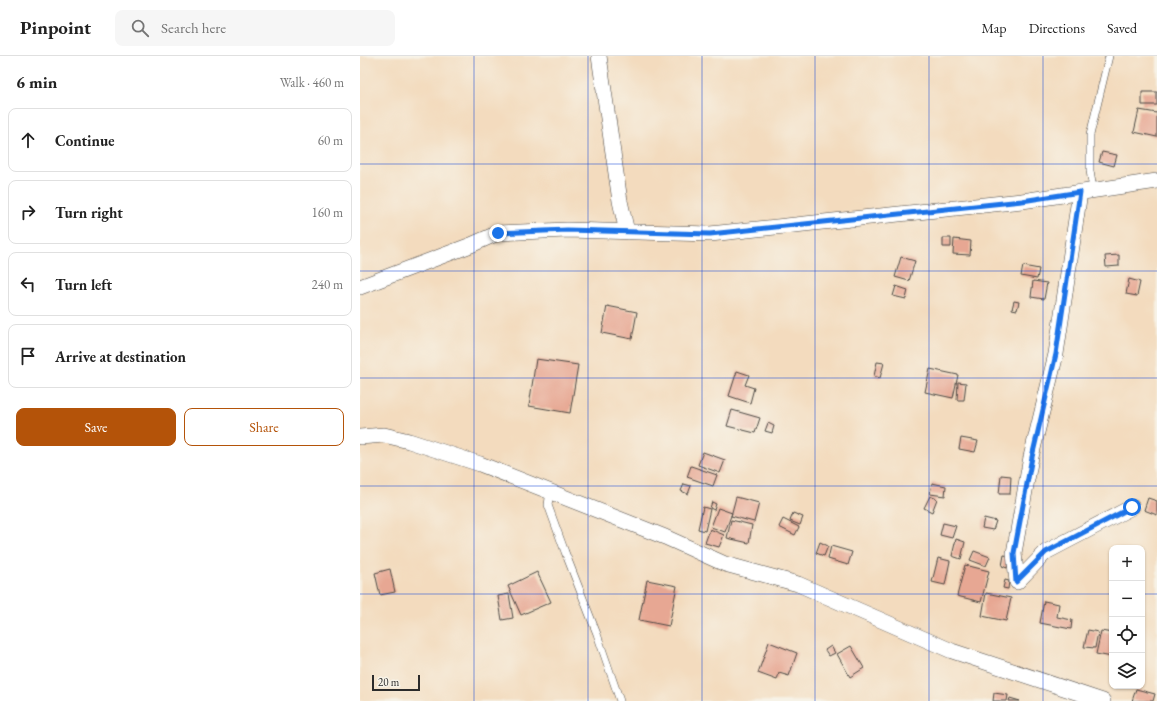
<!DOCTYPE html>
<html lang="en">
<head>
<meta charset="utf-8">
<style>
	:root { --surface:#fff; --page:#f6f6f6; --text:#222; --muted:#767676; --line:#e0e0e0; --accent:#b45309 }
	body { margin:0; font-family:"EB Garamond",serif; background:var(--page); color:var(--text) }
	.controls { position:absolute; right:12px; bottom:12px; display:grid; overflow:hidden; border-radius:8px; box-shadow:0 1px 3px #0004 }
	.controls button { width:36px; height:36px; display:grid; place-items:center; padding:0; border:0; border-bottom:1px solid var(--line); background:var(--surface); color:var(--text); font:20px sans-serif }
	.scale { position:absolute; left:12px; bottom:10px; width:48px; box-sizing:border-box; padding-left:4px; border:2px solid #2b2b2b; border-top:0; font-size:11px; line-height:14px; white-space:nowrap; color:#2b2b2b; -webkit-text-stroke:3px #f7f3e8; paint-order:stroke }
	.stop { position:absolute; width:12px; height:12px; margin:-9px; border:3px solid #1a73e8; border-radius:50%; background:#fff }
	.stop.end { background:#1a73e8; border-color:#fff; box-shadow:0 1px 4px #0008 }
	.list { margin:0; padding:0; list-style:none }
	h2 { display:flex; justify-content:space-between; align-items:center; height:52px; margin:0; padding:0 16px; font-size:17px }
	h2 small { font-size:13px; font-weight:400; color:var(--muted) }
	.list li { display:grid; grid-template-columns:26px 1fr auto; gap:12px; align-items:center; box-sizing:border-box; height:64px; margin:0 8px 8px; padding:0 8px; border:1px solid var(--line); border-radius:8px }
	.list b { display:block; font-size:15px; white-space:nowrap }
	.list em { font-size:13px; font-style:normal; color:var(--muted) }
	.actions { display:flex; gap:8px; padding:12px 16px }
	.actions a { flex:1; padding:9px 0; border:1px solid var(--accent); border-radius:8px; text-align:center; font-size:14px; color:var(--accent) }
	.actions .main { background:var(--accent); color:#fff }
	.icon { flex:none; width:22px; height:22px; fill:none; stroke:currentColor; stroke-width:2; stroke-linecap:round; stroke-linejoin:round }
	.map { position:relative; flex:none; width:797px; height:645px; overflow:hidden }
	header { display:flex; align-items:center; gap:24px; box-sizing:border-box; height:56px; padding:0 20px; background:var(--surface); border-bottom:1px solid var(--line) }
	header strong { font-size:19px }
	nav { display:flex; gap:22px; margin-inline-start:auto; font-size:14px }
	.search { width:280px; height:36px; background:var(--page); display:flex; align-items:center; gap:10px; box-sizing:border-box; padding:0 14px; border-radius:8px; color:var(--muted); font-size:15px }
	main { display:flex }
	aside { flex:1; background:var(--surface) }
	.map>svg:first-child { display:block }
	.building { fill:#e7a793 }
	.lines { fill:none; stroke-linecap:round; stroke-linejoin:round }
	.service-casing { stroke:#494541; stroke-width:8 }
	.minor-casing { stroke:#494541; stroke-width:16 }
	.service { stroke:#fff; stroke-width:7 }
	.minor { stroke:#fff; stroke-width:15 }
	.route { stroke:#1a73e8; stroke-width:5 }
	.grid { fill:none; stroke:#1d4ed8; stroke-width:1; stroke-opacity:0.55 }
</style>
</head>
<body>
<header>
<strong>Pinpoint</strong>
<div class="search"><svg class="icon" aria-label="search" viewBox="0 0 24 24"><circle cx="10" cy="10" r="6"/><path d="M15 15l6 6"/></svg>Search here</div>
<nav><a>Map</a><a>Directions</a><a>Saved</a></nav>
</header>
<main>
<aside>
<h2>6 min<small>Walk · 460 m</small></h2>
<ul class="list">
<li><svg class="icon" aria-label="ahead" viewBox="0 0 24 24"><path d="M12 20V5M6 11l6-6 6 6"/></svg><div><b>Continue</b></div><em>60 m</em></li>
<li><svg class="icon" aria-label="right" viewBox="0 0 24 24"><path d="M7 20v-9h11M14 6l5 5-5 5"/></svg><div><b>Turn right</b></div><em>160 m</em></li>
<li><svg class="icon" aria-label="left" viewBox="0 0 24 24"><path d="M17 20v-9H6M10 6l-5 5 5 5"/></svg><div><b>Turn left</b></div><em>240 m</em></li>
<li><svg class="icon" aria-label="arrive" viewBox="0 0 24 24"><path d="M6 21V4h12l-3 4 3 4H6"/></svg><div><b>Arrive at destination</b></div></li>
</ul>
<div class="actions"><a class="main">Save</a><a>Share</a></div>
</aside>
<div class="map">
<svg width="797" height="645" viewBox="0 0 797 645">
	<rect width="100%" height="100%" fill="#f7f3e8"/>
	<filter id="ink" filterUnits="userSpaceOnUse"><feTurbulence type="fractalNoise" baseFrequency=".025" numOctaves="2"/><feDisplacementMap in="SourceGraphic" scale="8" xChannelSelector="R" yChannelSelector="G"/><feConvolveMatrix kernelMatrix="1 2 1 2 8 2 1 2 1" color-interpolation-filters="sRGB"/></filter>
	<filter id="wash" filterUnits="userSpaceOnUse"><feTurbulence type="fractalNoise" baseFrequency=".012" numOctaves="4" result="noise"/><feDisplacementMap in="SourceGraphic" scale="16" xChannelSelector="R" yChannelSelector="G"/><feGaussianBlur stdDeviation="0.9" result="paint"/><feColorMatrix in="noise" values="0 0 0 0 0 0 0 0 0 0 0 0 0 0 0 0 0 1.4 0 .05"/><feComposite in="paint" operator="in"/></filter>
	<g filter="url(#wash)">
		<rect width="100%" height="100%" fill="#f3dbbe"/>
		<g id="blocks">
			<path class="building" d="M 782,36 L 797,36 L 797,49 L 782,49 Z
				M 779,54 L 797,57 L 797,81 L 774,76 Z
				M 742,96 L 757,99 L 754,110 L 739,106 Z
				M 583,182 L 591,182 L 591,191 L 583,191 Z
				M 594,183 L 611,185 L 610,199 L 593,198 Z
				M 759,199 L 759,210 L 746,211 L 745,200 Z
				M 541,201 L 555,205 L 549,225 L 535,221 Z
				M 663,210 L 679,213 L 677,223 L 661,220 Z
				M 769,223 L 780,226 L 777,240 L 766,238 Z
				M 673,225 L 687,227 L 684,243 L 671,241 Z
				M 536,230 L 548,234 L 546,243 L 533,240 Z
				M 654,245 L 659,246 L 657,254 L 652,253 Z
				M 247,250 L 277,256 L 272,283 L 242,277 Z
				M 176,303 L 218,309 L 210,357 L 169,350 Z
				M 517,306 L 524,307 L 520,322 L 514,320 Z
				M 570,313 L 598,319 L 593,342 L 565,336 Z
				M 377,315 L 389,319 L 385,329 L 394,332 L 390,347 L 369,340 Z
				M 598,326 L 606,327 L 604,344 L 597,344 Z
				M 372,354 L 400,362 L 395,377 L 367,370 Z
				M 408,367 L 414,370 L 412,377 L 405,375 Z
				M 601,382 L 618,385 L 615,396 L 599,393 Z
				M 343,396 L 365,404 L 360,417 L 338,409 Z
				M 331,410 L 357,419 L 353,430 L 327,421 Z
				M 641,419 L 651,420 L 650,438 L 639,438 Z
				M 572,427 L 586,430 L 585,440 L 570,438 Z
				M 324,428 L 331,430 L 328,438 L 321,435 Z
				M 570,440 L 577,443 L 572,456 L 564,452 Z
				M 376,441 L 399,447 L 394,466 L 371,460 Z
				M 788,442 L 797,445 L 797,459 L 784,454 Z
				M 352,446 L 356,448 L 354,454 L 350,452 Z
				M 343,451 L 350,453 L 345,475 L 338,473 Z
				M 358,452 L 372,457 L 365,476 L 351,471 Z
				M 433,457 L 443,461 L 440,469 L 430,465 Z
				M 624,462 L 636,465 L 633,474 L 622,472 Z
				M 423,463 L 439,471 L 435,479 L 419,471 Z
				M 371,464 L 392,469 L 389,487 L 367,482 Z
				M 583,467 L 596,470 L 592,482 L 580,479 Z
				M 350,473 L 364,479 L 359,491 L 345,487 Z
				M 596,483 L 605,486 L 601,503 L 592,500 Z
				M 460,486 L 468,490 L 464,500 L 456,497 Z
				M 471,490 L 492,496 L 488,509 L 468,503 Z
				M 614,495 L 630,501 L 626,510 L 610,504 Z
				M 644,499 L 650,500 L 647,512 L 642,510 Z
				M 578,502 L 590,505 L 585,529 L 572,526 Z
				M 605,509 L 629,515 L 621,546 L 597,540 Z
				M 30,513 L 35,536 L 20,539 L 15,517 Z
				M 177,516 L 191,546 L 161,559 L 148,530 Z
				M 287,524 L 317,530 L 309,570 L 279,564 Z
				M 645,524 L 649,525 L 648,533 L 643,532 Z
				M 626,537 L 651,542 L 646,565 L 622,560 Z
				M 149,538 L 153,562 L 142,564 L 138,540 Z
				M 684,545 L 699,548 L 697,561 L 712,564 L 711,573 L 680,567 Z
				M 728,574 L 738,576 L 735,592 L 724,591 Z
				M 741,575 L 752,577 L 752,601 L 736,598 Z
				M 409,586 L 437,597 L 429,620 L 419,617 L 417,624 L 398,617 Z
				M 471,590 L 475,597 L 469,600 L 465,594 Z
				M 491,590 L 504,612 L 490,621 L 477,598 Z
				M 776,633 L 795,638 L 793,645 L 772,645 Z
				M 634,637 L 648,639 L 647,645 L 633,645 Z
				M 650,642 L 660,645 L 649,645 Z"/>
		</g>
	</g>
	<g filter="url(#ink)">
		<use href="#blocks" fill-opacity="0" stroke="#494541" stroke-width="1"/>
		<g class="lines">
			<g class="service-casing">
				<path id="service" d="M 733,133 L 730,115 L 730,79 L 749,0
					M 190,435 L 188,449 L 205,496 L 237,578 L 260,645"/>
			</g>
			<g class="minor-casing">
				<path id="minor" d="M 239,0 L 260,145 L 267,176
					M 720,136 L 696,298 L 671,401 L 654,497 L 657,526 L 686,496 L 772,451
					M 0,231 L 111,189 L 138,177 L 207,174 L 350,178 L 662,145 L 797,125
					M 0,381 L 24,379 L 49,385 L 120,408 L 305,481 L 365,508 L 438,528 L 592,595 L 743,645"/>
			</g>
			<use href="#service" class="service"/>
			<use href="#minor" class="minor"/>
		</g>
	</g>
	<g class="lines" filter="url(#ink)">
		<path class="route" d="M 138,177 L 207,174 L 350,178 L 662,145 L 720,136 L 696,298 L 672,401 L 654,497 L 656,526 L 686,496 L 772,451"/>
	</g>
	<path class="grid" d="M 114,0 L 114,645M 228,0 L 228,645M 342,0 L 342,645M 455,0 L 455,645M 569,0 L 569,645M 683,0 L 683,645M 0,108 L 797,108M 0,215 L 797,215M 0,322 L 797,322M 0,430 L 797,430M 0,538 L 752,538M 782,538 L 797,538"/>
</svg>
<div class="controls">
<button>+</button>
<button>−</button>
<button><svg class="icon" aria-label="locate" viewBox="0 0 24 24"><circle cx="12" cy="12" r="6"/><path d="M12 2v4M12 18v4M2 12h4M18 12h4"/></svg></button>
<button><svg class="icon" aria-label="layers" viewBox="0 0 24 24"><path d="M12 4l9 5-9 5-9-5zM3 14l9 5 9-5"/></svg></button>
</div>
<div class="scale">20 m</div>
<div class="stop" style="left:772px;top:451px"></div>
<div class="stop end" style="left:138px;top:177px"></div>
</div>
</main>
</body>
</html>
